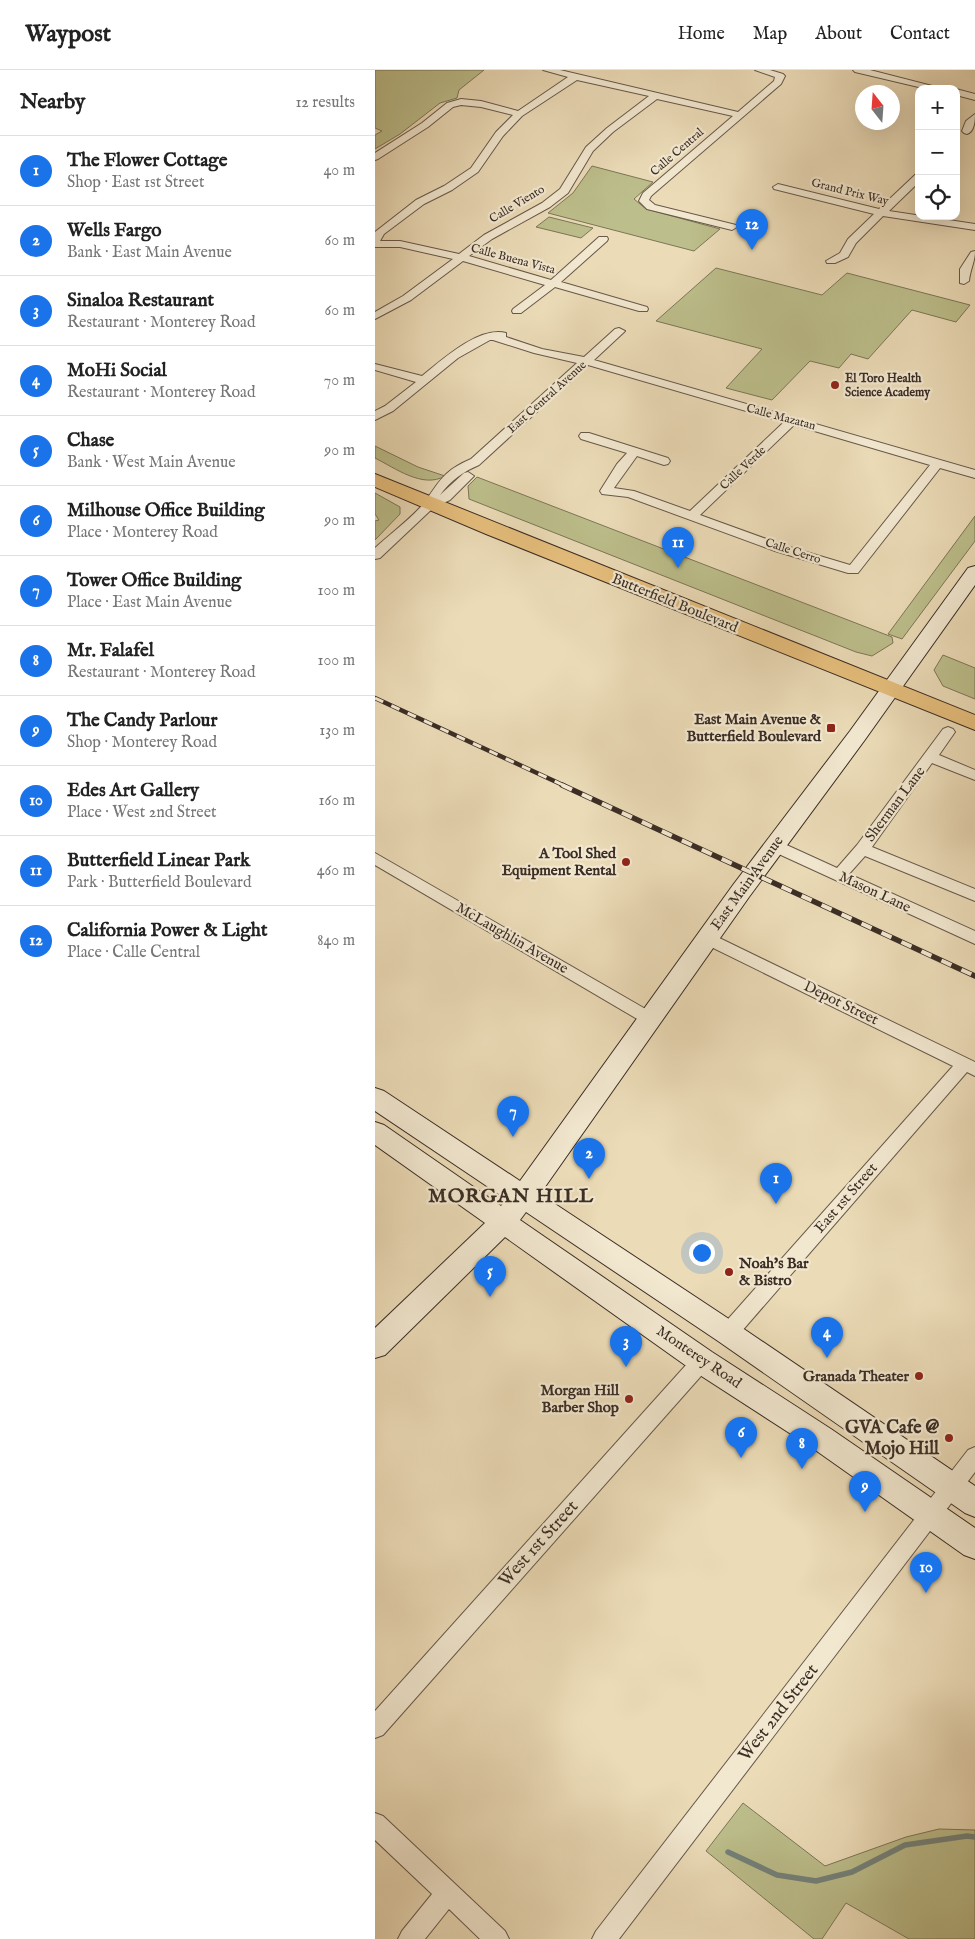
<!DOCTYPE html>
<html lang="en">
<head>
<meta charset="utf-8">
<style>
	:root { --surface:#fff; --page:#f2f2f2; --text:#222; --muted:#767676; --line:#e0e0e0; --accent:#1a73e8 }
	body { margin:0; font-family:"IM FELL English",serif; background:var(--page); color:var(--text) }
	.controls { position:absolute; right:15px; top:15px; display:grid; overflow:hidden; border-radius:10px; box-shadow:0 5px 20px #0002 }
	.controls button { width:45px; height:45px; display:grid; place-items:center; padding:0; border:0; border-bottom:1px solid var(--line); background:var(--surface); color:var(--text); font:25px sans-serif }
	.compass { position:absolute; left:480px; top:15px; width:45px; height:45px; border-radius:50%; background:var(--surface); box-shadow:0 5px 20px #0002; rotate:343deg }
	.you { position:absolute; left:326px; top:1182px; width:18px; height:18px; margin:-12px; border:4px solid #fff; border-radius:50%; background:#1a73e8; box-shadow:0 0 0 8px #1a73e833 }
	.badge { display:grid; place-items:center; width:32px; height:32px; border-radius:50%; background:var(--accent); color:#fff; font-size:16px; font-weight:700 }
	.pin { position:absolute; translate:-50% -41px; filter:drop-shadow(0 1px 2px #0008) }
	.pin::after { content:''; position:absolute; top:26px; width:18px; height:15px; background:inherit; clip-path:polygon(0 0,100% 0,50% 100%) }
	.list { margin:0; padding:0; list-style:none }
	h2 { display:flex; justify-content:space-between; align-items:center; height:65px; margin:0; padding:0 20px; font-size:21px }
	h2 small { font-size:16px; font-weight:400; color:var(--muted) }
	.list li { display:grid; grid-template-columns:32px 1fr auto; gap:15px; align-items:center; box-sizing:border-box; height:70px; padding:0 20px; border-top:1px solid var(--line) }
	.list b { display:block; font-size:19px; white-space:nowrap }
	.list p { margin:0; font-size:16px; white-space:nowrap; color:var(--muted) }
	.list em { font-size:16px; font-style:normal; color:var(--muted) }
	.icon { flex:none; width:28px; height:28px; fill:none; stroke:currentColor; stroke-width:2; stroke-linecap:round; stroke-linejoin:round }
	.map { position:relative; flex:none; width:600px; height:1869px; overflow:hidden }
	header { display:flex; align-items:center; gap:30px; box-sizing:border-box; height:70px; padding:0 25px; background:var(--surface); border-bottom:1px solid var(--line) }
	header strong { font-size:24px }
	nav { display:flex; gap:28px; margin-inline-start:auto; font-size:18px }
	main { display:flex }
	aside { flex:1; background:var(--surface) }
	.map>svg:first-child { display:block }
	.green { fill:#bcbe8b; stroke:#7c7658 }
	.lines { fill:none; stroke-linecap:round; stroke-linejoin:round }
	.stream { stroke:#73827b; stroke-width:5.5 }
	.minor-casing { stroke:#67584a; stroke-width:2 }
	.secondary-casing { stroke:#3b2d25; stroke-width:2 }
	.primary-casing { stroke:#3b2d25; stroke-width:2 }
	.minor { fill:#f2e8d0; fill-rule:evenodd }
	.secondary { fill:#f2e8d0; fill-rule:evenodd }
	.primary { fill:#e6be7c; fill-rule:evenodd }
	.rail-far1-casing { stroke:#3b2d25; stroke-width:4.5 }
	.rail-casing { stroke:#3b2d25; stroke-width:5.5 }
	.rail-far1 { stroke:#f2e8d0; stroke-width:3; stroke-dasharray:9; stroke-linecap:butt }
	.rail { stroke:#f2e8d0; stroke-width:4; stroke-dasharray:11; stroke-linecap:butt }
	.poi-dot { fill:#8f2418; stroke:#f2e8d0; stroke-width:2 }
	.labels { text-anchor:middle; dominant-baseline:central; stroke-width:4.5; stroke-linejoin:round; paint-order:stroke }
	.far-street-label { font-size:12px; fill:#3b2d25; stroke:#f2e8d0 }
	.far-poi-label { font-size:12px; font-weight:bold; fill:#3b2d25; stroke:#f2e8d0; text-anchor:start }
	.street-label { font-size:15px; fill:#3b2d25; stroke:#f2e8d0 }
	.poi-label { font-size:15px; font-weight:bold; fill:#3b2d25; stroke:#f2e8d0; text-anchor:end }
	.near-poi-label { font-size:18px; font-weight:bold; fill:#3b2d25; stroke:#f2e8d0; text-anchor:end }
	.near-street-label { font-size:18px; fill:#3b2d25; stroke:#f2e8d0 }
	.district-label { font-size:20px; font-weight:bold; letter-spacing:1px; fill:#3b2d25; stroke:#f2e8d0 }
</style>
</head>
<body>
<header>
<strong>Waypost</strong>
<nav><a>Home</a><a>Map</a><a>About</a><a>Contact</a></nav>
</header>
<main>
<aside>
<h2>Nearby<small>12 results</small></h2>
<ul class="list">
<li><span class="badge">1</span><div><b>The Flower Cottage</b><p>Shop · East 1st Street</p></div><em>40 m</em></li>
<li><span class="badge">2</span><div><b>Wells Fargo</b><p>Bank · East Main Avenue</p></div><em>60 m</em></li>
<li><span class="badge">3</span><div><b>Sinaloa Restaurant</b><p>Restaurant · Monterey Road</p></div><em>60 m</em></li>
<li><span class="badge">4</span><div><b>MoHi Social</b><p>Restaurant · Monterey Road</p></div><em>70 m</em></li>
<li><span class="badge">5</span><div><b>Chase</b><p>Bank · West Main Avenue</p></div><em>90 m</em></li>
<li><span class="badge">6</span><div><b>Milhouse Office Building</b><p>Place · Monterey Road</p></div><em>90 m</em></li>
<li><span class="badge">7</span><div><b>Tower Office Building</b><p>Place · East Main Avenue</p></div><em>100 m</em></li>
<li><span class="badge">8</span><div><b>Mr. Falafel</b><p>Restaurant · Monterey Road</p></div><em>100 m</em></li>
<li><span class="badge">9</span><div><b>The Candy Parlour</b><p>Shop · Monterey Road</p></div><em>130 m</em></li>
<li><span class="badge">10</span><div><b>Edes Art Gallery</b><p>Place · West 2nd Street</p></div><em>160 m</em></li>
<li><span class="badge">11</span><div><b>Butterfield Linear Park</b><p>Park · Butterfield Boulevard</p></div><em>460 m</em></li>
<li><span class="badge">12</span><div><b>California Power &amp; Light</b><p>Place · Calle Central</p></div><em>840 m</em></li>
</ul>
</aside>
<div class="map">
<svg width="600" height="1869" viewBox="0 0 600 1869">
	<rect width="100%" height="100%" fill="#ebdbb7"/>
	<filter id="stains"><feTurbulence type="fractalNoise" baseFrequency=".004" numOctaves="4"/><feColorMatrix values="0 0 0 0 .2 0 0 0 0 .09 0 0 0 0 .02 0 0 0 .5 -.17"/></filter>
	<radialGradient id="worn" r=".72"><stop offset=".6" stop-color="#630" stop-opacity="0"/><stop offset="1" stop-color="#630" stop-opacity=".3"/></radialGradient>
	<path class="green" d="M 0,0 L 109,0 L 84,20 L 82,28 L 65,33 L 25,64 L 0,79 L 0,65 L 7,61 L 0,58 Z
		M 217,96 L 278,112 L 259,129 L 271,139 L 345,159 L 319,181 L 173,143 L 198,123 Z
		M 174,147 L 218,158 L 206,168 L 161,157 Z
		M 341,198 L 447,225 L 472,203 L 595,235 L 581,252 L 537,240 L 493,289 L 476,284 L 464,298 L 435,291 L 397,330 L 351,318 L 387,279 L 281,251 Z
		M 0,376 L 43,397 L 70,406 C 48,419 20,398 0,388 Z
		M 102,407 L 517,567 L 518,573 L 497,586 L 481,582 L 94,429 L 93,416 Z
		M 0,423 L 25,437 L 25,444 L 0,470 L 0,451 L 4,450 L 0,444 Z
		M 600,446 L 600,471 L 527,569 L 513,564 Z
		M 568,585 L 600,598 L 600,629 L 568,616 L 559,600 Z
		M 368,1733 L 450,1796 L 531,1767 L 564,1759 L 600,1760 L 600,1869 L 534,1869 L 471,1833 L 447,1869 L 439,1869 L 331,1781 Z"/>
	<g class="lines">
		<path class="stream" d="M 353,1782 L 402,1805 L 441,1811 L 477,1802 L 530,1775 L 592,1766 L 600,1767"/>
		<g class="minor-casing">
			<path id="minor" d="M 168,0 L 185,0 L 363,42 L 399,11 L 400,7 L 380,0 L 395,0 L 408,4 L 410,6 L 406,14 L 276,126 L 274,130 L 280,135 L 361,155 L 362,157 L 357,160 L 272,139 L 264,131 L 268,123 L 358,46 L 282,29 L 238,62 L 218,81 L 193,123 L 175,137 L 117,169 L 94,186 L 176,210 L 224,167 L 232,167 L 233,169 L 232,171 L 186,212 L 272,237 L 273,239 L 272,241 L 264,241 L 180,217 L 146,243 L 138,243 L 137,241 L 138,239 L 170,215 L 88,191 L 36,230 L 0,249 L 0,242 L 28,226 L 78,189 L 25,177 L 0,177 L 0,162 L 41,130 L 69,116 L 96,98 L 121,62 L 138,45 L 106,37 L 86,35 L 78,37 L 53,57 L 3,89 L 0,90 L 0,83 L 47,53 L 72,33 L 86,29 L 106,31 L 143,41 L 193,7 ZM 202,10 L 274,26 L 232,58 L 211,77 L 185,119 L 167,133 L 109,165 L 84,184 L 25,171 L 5,171 L 9,164 L 49,134 L 77,120 L 103,102 L 128,66 L 147,46 Z
				M 478,0 L 495,0 L 569,19 L 552,19 L 480,2 Z
				M 581,19 L 600,24 L 600,30 L 581,25 Z
				M 600,44 C 600,51 599,62 592,64 L 589,63 L 587,61 L 591,51 Z
				M 544,103 L 544,112 L 514,141 L 600,154 L 600,160 L 508,146 L 481,173 L 473,187 L 460,193 L 452,193 L 451,191 L 465,183 L 473,169 L 499,144 L 399,119 L 398,117 L 403,114 L 504,139 L 541,104 Z
				M 600,181 C 600,192 595,200 594,211 L 589,214 L 585,213 L 585,199 L 596,182 Z
				M 244,258 L 250,261 L 248,263 L 219,290 L 600,400 L 600,408 L 565,398 L 483,503 L 473,503 L 400,481 L 253,427 L 227,424 L 225,421 L 242,394 L 252,383 L 206,369 L 204,366 L 206,363 L 214,363 L 293,388 L 295,391 L 293,394 L 289,395 L 262,386 L 239,418 L 259,421 L 315,441 L 409,352 L 213,295 L 104,395 C 89,401 75,411 65,425 L 89,403 L 93,402 L 99,406 L 75,430 L 58,438 L 5,488 L 0,489 L 0,478 C 13,466 39,446 49,433 C 65,411 68,401 96,389 L 202,293 L 159,283 L 118,270 L 115,270 L 83,288 L 18,341 L 0,350 L 0,341 L 10,336 L 41,312 L 0,300 L 0,294 L 47,306 C 68,289 104,256 131,263 L 131,267 L 167,279 L 209,287 L 240,259 ZM 419,355 L 555,395 L 475,495 L 408,475 L 325,445 Z
				M 573,657 L 578,659 L 580,662 L 564,685 L 600,700 L 600,710 L 557,693 L 497,777 L 600,819 L 600,831 L 490,786 L 474,804 L 600,861 L 600,874 L 395,780 L 392,776 L 395,772 L 400,771 L 405,772 L 462,798 L 482,775 L 568,659 Z
				M 0,783 L 281,945 L 283,949 L 281,953 L 275,955 L 269,953 L 0,795 Z
				M 332,862 L 600,992 L 600,1006 L 592,1002 L 360,1269 L 353,1271 L 346,1269 L 344,1263 L 346,1257 L 578,996 L 326,872 L 324,868 L 326,864 Z
				M 327,1283 L 334,1285 L 337,1291 L 334,1297 L 8,1665 L 0,1668 L 0,1641 L 320,1285 Z
				M 600,1377 L 600,1402 L 244,1869 L 217,1869 L 221,1861 L 593,1380 Z
				M 0,1743 L 8,1746 L 130,1861 L 134,1869 L 105,1869 L 74,1839 L 50,1869 L 23,1869 L 27,1861 L 57,1824 L 0,1770 Z"/>
		</g>
		<g class="secondary-casing">
			<path id="secondary" d="M 600,496 L 600,515 L 489,671 L 374,827 L 165,1124 L 363,1255 L 600,1416 L 600,1447 L 590,1443 L 343,1271 L 151,1142 L 145,1150 L 337,1282 L 456,1359 L 600,1458 L 600,1489 L 589,1485 L 436,1377 L 317,1300 L 130,1167 L 10,1285 L 0,1288 L 0,1258 L 110,1153 L 0,1075 L 0,1052 L 9,1055 L 126,1136 L 131,1129 L 0,1041 L 0,1018 L 9,1021 L 145,1111 L 358,815 L 475,661 L 593,498 Z"/>
		</g>
		<g class="primary-casing">
			<path id="primary" d="M 0,404 L 600,645 L 600,660 L 111,464 L 0,417 Z"/>
		</g>
		<use href="#minor" class="minor"/>
		<use href="#secondary" class="secondary"/>
		<use href="#primary" class="primary"/>
		<g class="rail-far1-casing">
			<path id="rail-far1" d="M 0,628 L 190,716"/>
		</g>
		<g class="rail-casing">
			<path id="rail" d="M 187,715 L 600,906"/>
		</g>
		<use href="#rail-far1" class="rail-far1"/>
		<use href="#rail" class="rail"/>
	</g>
	<g class="poi-dot">
		<circle cx="460" cy="315" r="5"/>
		<rect x="451" y="653" width="10" height="10" rx="2.5"/>
		<circle cx="251" cy="792" r="5"/>
		<circle cx="354" cy="1202" r="5"/>
		<circle cx="544" cy="1306" r="5"/>
		<circle cx="254" cy="1329" r="5"/>
		<circle cx="574" cy="1368" r="5"/>
	</g>
	<g class="labels">
		<g class="far-street-label">
			<text transform="translate(302 82) rotate(-41)">Calle Central</text>
			<text transform="translate(475 122) rotate(14)">Grand Prix Way</text>
			<text transform="translate(142 134) rotate(-31)">Calle Viento</text>
			<text transform="translate(138 189) rotate(15)">Calle Buena Vista</text>
			<text transform="translate(172 327) rotate(-42)">East Central Avenue</text>
			<text transform="translate(406 347) rotate(15)">Calle Mazatan</text>
			<text transform="translate(368 398) rotate(-43)">Calle Verde</text>
			<text transform="translate(418 481) rotate(18)">Calle Cerro</text>
		</g>
		<g class="far-poi-label">
			<text x="470" y="308">El Toro Health<tspan x="470" dy="14">Science Academy</tspan></text>
		</g>
		<g class="street-label">
			<text transform="translate(300 533) rotate(22)">Butterfield Boulevard</text>
			<text transform="translate(520 734) rotate(-53)">Sherman Lane</text>
			<text transform="translate(372 813) rotate(-54)">East Main Avenue</text>
			<text transform="translate(500 822) rotate(25)">Mason Lane</text>
			<text transform="translate(137 868) rotate(30)">McLaughlin Avenue</text>
			<text transform="translate(466 933) rotate(26)">Depot Street</text>
			<text transform="translate(471 1128) rotate(-49)">East 1st Street</text>
			<text transform="translate(324 1287) rotate(34)">Monterey Road</text>
		</g>
		<g class="poi-label">
			<text x="446" y="649">East Main Avenue &amp;<tspan x="446" dy="17">Butterfield Boulevard</tspan></text>
			<text x="241" y="783">A Tool Shed<tspan x="241" dy="17">Equipment Rental</tspan></text>
			<text x="364" y="1193" text-anchor="start">Noah's Bar<tspan x="364" dy="17">&amp; Bistro</tspan></text>
			<text x="534" y="1306">Granada Theater</text>
			<text x="244" y="1320">Morgan Hill<tspan x="244" dy="17">Barber Shop</tspan></text>
		</g>
		<g class="near-poi-label">
			<text x="564" y="1358">GVA Cafe @<tspan x="564" dy="21">Mojo Hill</tspan></text>
		</g>
		<g class="near-street-label">
			<text transform="translate(164 1474) rotate(-48)">West 1st Street</text>
			<text transform="translate(404 1643) rotate(-52)">West 2nd Street</text>
		</g>
		<g class="district-label">
			<text x="136" y="1126">MORGAN HILL</text>
		</g>
	</g>
	<rect width="100%" height="100%" filter="url(#stains)"/>
	<rect width="100%" height="100%" fill="url(#worn)"/>
</svg>
<div class="controls">
<button>+</button>
<button>−</button>
<button><svg class="icon" aria-label="locate" viewBox="0 0 24 24"><circle cx="12" cy="12" r="6"/><path d="M12 2v4M12 18v4M2 12h4M18 12h4"/></svg></button>
</div>
<svg class="compass" viewBox="-18 -18 36 36"><path d="M0-13l5 13h-10z" fill="#e53935"/><path d="M0 13l5-13h-10z" fill="#767676"/></svg>
<div class="you"></div>
<div class="pin badge" style="left:401px;top:1134px">1</div>
<div class="pin badge" style="left:214px;top:1109px">2</div>
<div class="pin badge" style="left:251px;top:1297px">3</div>
<div class="pin badge" style="left:452px;top:1288px">4</div>
<div class="pin badge" style="left:115px;top:1227px">5</div>
<div class="pin badge" style="left:366px;top:1388px">6</div>
<div class="pin badge" style="left:138px;top:1067px">7</div>
<div class="pin badge" style="left:427px;top:1399px">8</div>
<div class="pin badge" style="left:490px;top:1442px">9</div>
<div class="pin badge" style="left:551px;top:1523px">10</div>
<div class="pin badge" style="left:303px;top:498px">11</div>
<div class="pin badge" style="left:377px;top:180px">12</div>
</div>
</main>
</body>
</html>
